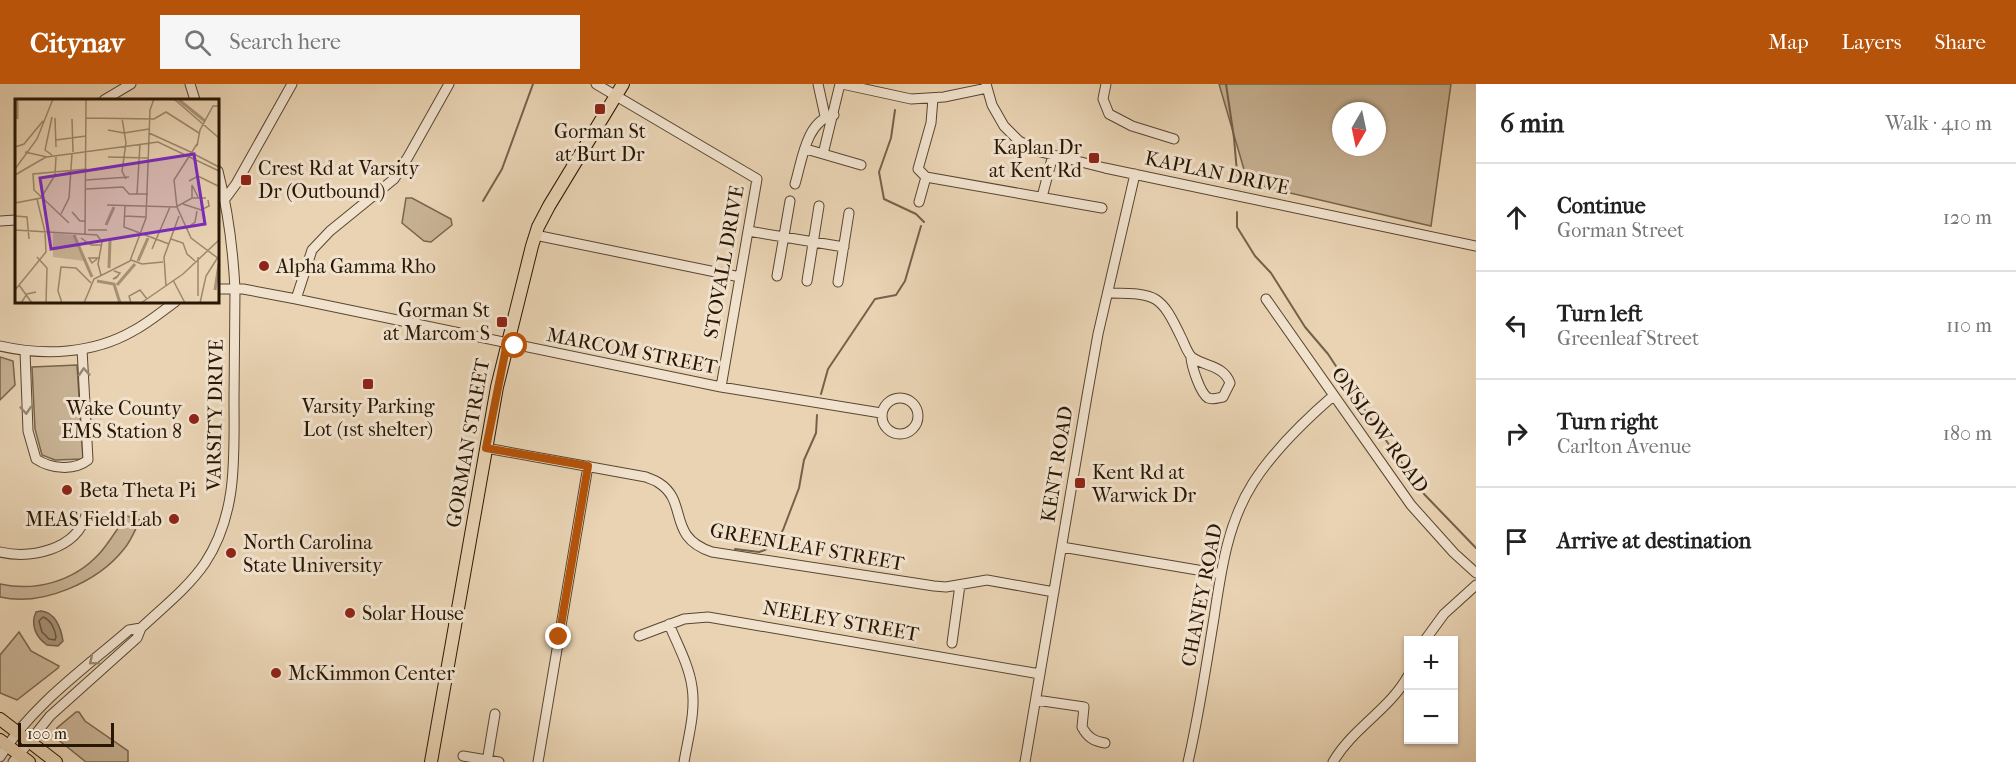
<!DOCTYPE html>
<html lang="en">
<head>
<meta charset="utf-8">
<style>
	:root { --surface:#fff; --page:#f6f6f6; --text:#222; --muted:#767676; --line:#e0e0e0; --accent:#b45309 }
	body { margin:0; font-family:"IM FELL French Canon",serif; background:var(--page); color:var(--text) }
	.controls { position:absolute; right:18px; bottom:18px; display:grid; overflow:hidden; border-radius:0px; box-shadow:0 2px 4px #0004 }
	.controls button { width:54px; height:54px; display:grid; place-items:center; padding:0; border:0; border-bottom:2px solid var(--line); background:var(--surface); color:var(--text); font:30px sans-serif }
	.compass { position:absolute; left:1332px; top:18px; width:54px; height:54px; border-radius:50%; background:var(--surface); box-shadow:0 2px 4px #0004; rotate:189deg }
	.scale { position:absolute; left:18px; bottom:15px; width:96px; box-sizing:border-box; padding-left:6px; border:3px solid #281704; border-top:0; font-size:16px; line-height:21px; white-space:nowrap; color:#281704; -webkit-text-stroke:4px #f1e2ce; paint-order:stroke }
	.stop { position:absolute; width:18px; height:18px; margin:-14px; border:4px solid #b45309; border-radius:50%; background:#fff }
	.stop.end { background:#b45309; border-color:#fff; box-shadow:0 2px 6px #0008 }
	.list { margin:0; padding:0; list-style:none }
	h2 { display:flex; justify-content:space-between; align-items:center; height:78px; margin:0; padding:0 24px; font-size:26px }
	h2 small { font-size:20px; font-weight:400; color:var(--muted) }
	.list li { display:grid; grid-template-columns:39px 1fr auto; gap:18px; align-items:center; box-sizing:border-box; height:108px; padding:0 24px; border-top:2px solid var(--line) }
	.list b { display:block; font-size:22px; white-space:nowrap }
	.list p { margin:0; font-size:20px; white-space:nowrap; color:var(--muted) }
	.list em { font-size:20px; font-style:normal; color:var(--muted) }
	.icon { flex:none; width:33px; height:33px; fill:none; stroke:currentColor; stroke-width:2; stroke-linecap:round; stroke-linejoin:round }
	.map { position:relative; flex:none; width:1476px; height:678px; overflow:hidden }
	header { display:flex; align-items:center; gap:36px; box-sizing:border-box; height:84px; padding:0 30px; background:var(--accent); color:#fff }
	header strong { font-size:28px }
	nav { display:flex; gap:33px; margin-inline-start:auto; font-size:21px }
	.search { width:420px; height:54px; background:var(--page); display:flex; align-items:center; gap:15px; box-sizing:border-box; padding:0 21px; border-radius:0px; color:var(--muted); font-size:22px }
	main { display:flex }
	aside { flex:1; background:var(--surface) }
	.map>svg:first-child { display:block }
	.green { fill:#c8b395; stroke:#78654c; stroke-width:1.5; fill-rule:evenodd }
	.water { fill:#a79378; stroke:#74614a; stroke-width:1.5 }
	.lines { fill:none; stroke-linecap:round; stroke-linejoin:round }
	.shore { stroke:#68553e; stroke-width:1.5 }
	.stream { stroke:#74614a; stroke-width:2 }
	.minor-casing { stroke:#584630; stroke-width:11 }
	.major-casing { stroke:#281704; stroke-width:14 }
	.minor { stroke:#f1e2ce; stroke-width:9 }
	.major { stroke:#e9d3b3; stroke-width:12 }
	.oneway { stroke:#978773 }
	.route { stroke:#b45309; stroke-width:8 }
	.poi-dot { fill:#8f2418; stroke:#f1e2ce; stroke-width:2 }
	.labels { text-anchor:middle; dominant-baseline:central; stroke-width:6; stroke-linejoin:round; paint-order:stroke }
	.poi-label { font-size:20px; fill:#281704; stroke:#f1e2ce; text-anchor:start }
	.street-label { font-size:20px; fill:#281704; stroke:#f1e2ce }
	.inset-river { fill:none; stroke:#a79378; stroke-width:3 }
	.inset-road { fill:none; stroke:#9c886d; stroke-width:1.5 }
	.view { fill:#7b2cbf; fill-opacity:0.15; stroke:#7b2cbf; stroke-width:3 }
	.inset-edge { fill:none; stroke:#281704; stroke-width:3 }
</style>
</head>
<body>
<header>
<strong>Citynav</strong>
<div class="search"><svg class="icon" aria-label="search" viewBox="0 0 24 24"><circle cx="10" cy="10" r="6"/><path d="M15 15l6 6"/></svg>Search here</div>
<nav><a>Map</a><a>Layers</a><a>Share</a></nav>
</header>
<main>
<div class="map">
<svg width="1476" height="678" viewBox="0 0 1476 678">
	<rect width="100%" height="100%" fill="#e9d3b3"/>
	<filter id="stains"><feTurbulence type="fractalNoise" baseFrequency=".00333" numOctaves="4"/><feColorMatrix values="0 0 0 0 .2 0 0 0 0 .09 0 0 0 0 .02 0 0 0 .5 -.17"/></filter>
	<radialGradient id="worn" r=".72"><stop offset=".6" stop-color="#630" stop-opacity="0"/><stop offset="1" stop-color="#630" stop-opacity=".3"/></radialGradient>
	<path class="green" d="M 1219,0 L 1451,0 L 1431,142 L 1248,99 ZM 1341,27 L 1377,27 L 1377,63 L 1341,63 Z
		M 406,114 L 412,114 L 451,135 L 452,141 L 431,158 L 424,157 L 402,139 Z
		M 0,273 L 13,277 L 15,301 L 0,316 Z
		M 77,281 L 83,375 L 55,376 L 42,371 L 35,345 L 32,283 Z
		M 127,432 L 140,436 C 135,446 131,457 124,465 C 98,498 42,523 0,513 L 0,500 C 36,508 74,497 99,470 C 110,458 117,444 127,432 Z
		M 19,548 L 31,567 L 59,582 L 58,584 L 17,616 L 0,609 L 0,571 Z
		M 76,628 L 79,628 L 85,637 L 128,667 L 128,678 L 86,678 L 56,654 L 57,644 Z"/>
	<path class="water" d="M 41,527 C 55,528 61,544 63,557 L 58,562 L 47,561 C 36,553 30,541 36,528 Z"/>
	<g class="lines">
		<path class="shore" d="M 43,533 C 51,536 55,545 56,553 L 55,556 L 49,555 L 42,548 L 39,537 Z"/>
		<path class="stream" d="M 1226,0 L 1234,54 L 1238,100
			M 895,26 L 891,54 L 879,88 L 884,115 L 916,130 L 924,138
			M 483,117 L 502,85 L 533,0
			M 1237,128 L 1237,143 L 1255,172 L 1271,189 L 1305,243 L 1328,270 L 1368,331 L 1424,410 L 1476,464
			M 821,310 L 828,285 L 875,215 L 896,211 L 905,197 L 921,142
			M 735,465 L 759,468 L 765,466 L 771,462 L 783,446 L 799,404 L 804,376 L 816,349 L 817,331"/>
		<g class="minor-casing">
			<path id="minor" d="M 190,0 L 195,16
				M 596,0 L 757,95 L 721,303
				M 818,0 L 825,32
				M 842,0 L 911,15 L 944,13 L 987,4
				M 986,0 L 992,21 L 1004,42 L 1019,57 L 1041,68 L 1105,84 L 1476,162
				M 1106,0 L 1103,15 L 1109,30 L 1132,42 L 1174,55
				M 104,16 L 131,0
				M 806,65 L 861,81
				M 823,70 L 840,0
				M 926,93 L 1102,124
				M 795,100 C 802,77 806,36 834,31
				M 1042,113 L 1053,71
				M 225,115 L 236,100 L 292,0
				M 919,118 L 926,93 L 918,85 L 931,39 L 933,14
				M 0,137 L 16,136
				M 748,147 L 844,163
				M 535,151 L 740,193
				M 777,192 L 790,117
				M 807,197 L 819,122
				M 838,198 L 849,129
				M 218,205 L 243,205 L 296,215 L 721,303 L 881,329
				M 1108,209 C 1157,210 1160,209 1182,255 C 1185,261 1188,271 1193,274 C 1207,283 1224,282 1230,299 L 1223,313 C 1218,314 1213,316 1208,314 C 1200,309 1192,283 1191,274
				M 296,215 L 312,166 L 330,147 L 394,95 L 408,73 L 449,0
				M 1266,215 L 1411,421 L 1454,469 L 1476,489
				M 0,262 C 44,272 93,270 133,247 C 148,239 161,228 175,218
				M 25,267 L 28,347 L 36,375 C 51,385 74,387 88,376 L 82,265
				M882 332a18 18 0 1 1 36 0a18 18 0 1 1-36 0Z
				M 486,364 L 646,393 C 650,395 655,396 659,399 C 689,418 666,453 712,468 L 934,502 L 946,503 L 987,496 L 1054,508
				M 1062,463 L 1221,490
				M 0,468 C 31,475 76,466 86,431
				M 669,540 C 677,560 689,581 692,603 C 696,627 688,654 684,678
				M 639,552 L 684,535 L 708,533 L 1040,590
				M 1425,556 L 1444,530 L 1476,501
				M 952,559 L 960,501
				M 1036,616 L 1084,623 L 1082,643 C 1088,654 1094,657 1105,659
				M 463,672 L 499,678
				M 0,673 C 31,622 84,585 129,546 L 141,544
				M 13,678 L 50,632 L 137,554 L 141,544 C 162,524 188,504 205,479 C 238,429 234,372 234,315 C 234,278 235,242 235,205 C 233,165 228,126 218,87
				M 487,678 L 495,630
				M 538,678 L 588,382
				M 1025,678 L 1087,312 L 1098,250 L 1135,90
				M 1188,678 C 1199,631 1206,582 1214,534 C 1221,488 1227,440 1253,399 C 1274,366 1303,338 1333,312
				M 1333,678 C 1353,644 1389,626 1408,592"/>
		</g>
		<g class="major-casing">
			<path id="major" d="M 0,635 L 56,678
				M 0,656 L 29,678
				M 431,678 L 497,303 L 532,162 L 538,143 L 549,122 L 623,0"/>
		</g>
		<use href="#minor" class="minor"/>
		<use href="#major" class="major"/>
	</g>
	<defs><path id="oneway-chevron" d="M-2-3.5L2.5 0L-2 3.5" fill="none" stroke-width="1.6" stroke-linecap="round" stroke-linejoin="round" transform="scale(1.5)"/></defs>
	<g class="oneway">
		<use href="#oneway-chevron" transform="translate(84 288) rotate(-94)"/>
		<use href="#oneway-chevron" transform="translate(26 326) rotate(86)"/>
		<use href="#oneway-chevron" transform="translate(93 577) rotate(140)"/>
	</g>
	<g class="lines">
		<path class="route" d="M 515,262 L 507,259 L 486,364 L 588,382 L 559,553"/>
	</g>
	<g class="poi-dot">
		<rect x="594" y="19" width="12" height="12" rx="3"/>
		<rect x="1088" y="68" width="12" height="12" rx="3"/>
		<rect x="240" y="90" width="12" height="12" rx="3"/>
		<circle cx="264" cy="182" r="6"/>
		<rect x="496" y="232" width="12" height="12" rx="3"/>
		<rect x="362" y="294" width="12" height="12" rx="3"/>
		<circle cx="194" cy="335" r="6"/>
		<rect x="1074" y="393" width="12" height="12" rx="3"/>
		<circle cx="67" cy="406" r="6"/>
		<circle cx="174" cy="435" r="6"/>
		<circle cx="231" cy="469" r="6"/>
		<circle cx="350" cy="529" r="6"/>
		<circle cx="276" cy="589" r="6"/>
	</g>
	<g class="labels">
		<g class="poi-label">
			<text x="600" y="47" text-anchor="middle">Gorman St<tspan x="600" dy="23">at Burt Dr</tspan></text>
			<text x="1082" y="63" text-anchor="end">Kaplan Dr<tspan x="1082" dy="23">at Kent Rd</tspan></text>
			<text x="258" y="84">Crest Rd at Varsity<tspan x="258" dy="23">Dr (Outbound)</tspan></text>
			<text x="276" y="182">Alpha Gamma Rho</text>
			<text x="490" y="226" text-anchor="end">Gorman St<tspan x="490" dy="23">at Marcom S</tspan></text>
			<text x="368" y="322" text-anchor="middle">Varsity Parking<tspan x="368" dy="23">Lot (1st shelter)</tspan></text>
			<text x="182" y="324" text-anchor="end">Wake County<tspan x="182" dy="23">EMS Station 8</tspan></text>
			<text x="1092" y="388">Kent Rd at<tspan x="1092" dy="23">Warwick Dr</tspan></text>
			<text x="79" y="406">Beta Theta Pi</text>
			<text x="162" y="435" text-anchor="end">MEAS Field Lab</text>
			<text x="243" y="458">North Carolina<tspan x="243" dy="23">State University</tspan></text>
			<text x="362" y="529">Solar House</text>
			<text x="288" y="589">McKimmon Center</text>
		</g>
		<g class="street-label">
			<text transform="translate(1217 89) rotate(12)">KAPLAN DRIVE</text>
			<text transform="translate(724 178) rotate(-80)">STOVALL DRIVE</text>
			<text transform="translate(632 267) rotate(11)">MARCOM STREET</text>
			<text transform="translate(215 331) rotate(-89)">VARSITY DRIVE</text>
			<text transform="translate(1380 346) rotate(54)">ONSLOW ROAD</text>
			<text transform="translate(468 359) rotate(-80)">GORMAN STREET</text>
			<text transform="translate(1057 380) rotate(-81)">KENT ROAD</text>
			<text transform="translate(807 463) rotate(10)">GREENLEAF STREET</text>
			<text transform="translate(1202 511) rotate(-79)">CHANEY ROAD</text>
			<text transform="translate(841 537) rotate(10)">NEELEY STREET</text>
		</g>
	</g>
	<g transform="translate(15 15)">
		<rect width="204" height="204" fill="#e9d3b3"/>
		<path d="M 38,134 L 58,136 L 70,162 L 38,158 Z" fill="#c8b395"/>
		<path class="inset-river" d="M 164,1 L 190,22M 2,20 L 2,0M 91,126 L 99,108M 59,136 L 77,178M 123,162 L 133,139M 94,169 L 95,141M 82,182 L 99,185 L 105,204M 102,186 L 120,165M 200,191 L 204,165"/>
		<path class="inset-road" d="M 159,0 L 204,39M 37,18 L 30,51 L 37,56M 40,19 L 41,48M 71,19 L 139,20 L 151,13 L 184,34M 107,19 L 111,44 L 107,72 L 111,80M 57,20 L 58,53M 93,31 L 109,34 L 134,30M 134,34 L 178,54M 41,41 L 71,37M 182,45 L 159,81 L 162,108 L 176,139 L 204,160M 182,47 L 185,31 L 198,7 L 204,7M 0,48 L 9,45 L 28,22M 10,53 L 32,58 L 143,43 L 204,72M 179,55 L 204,68M 93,58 L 134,59M 0,70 L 22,40 L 38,0M 0,76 L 31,58M 71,81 L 114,78M 174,82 L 183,77 L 203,87M 71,90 L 108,88 L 114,95 L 133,95M 122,95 L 125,45M 177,99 L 177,86 L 183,98M 0,104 L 26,99 L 40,76 L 41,58M 168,105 L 186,111 L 194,107 L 193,101M 92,106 L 161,108 L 177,99 L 191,99M 110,106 L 109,128 L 154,145M 46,115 L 54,99 L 57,55M 0,117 L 12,118 L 14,140M 61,117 L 57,113 L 65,122 L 71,122M 109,117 L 131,118M 54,124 L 19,91 L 18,75 L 72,70M 171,130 L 180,123 L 182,112M 0,131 L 82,136 L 87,143 L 83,165 L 86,176M 73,131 L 92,131M 70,135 L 71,0M 66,139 L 76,146 L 87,146M 156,140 L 168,144 L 172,155 L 180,162M 137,150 L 155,108M 22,158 L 32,169 L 31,204M 183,158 L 183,197M 82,160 L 77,164 L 74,159 L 85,159M 116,161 L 127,165 L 148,163M 99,172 L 105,174 L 104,175 L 102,178 L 101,179 L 98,180 L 103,177M 158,181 L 170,204M 4,186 L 17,204M 151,187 L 149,158 L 164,117M 0,191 L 31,153 L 30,133 L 22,100M 6,204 L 12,195 L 21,193M 47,204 L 43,192 L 46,168 L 61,169 L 76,184M 69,204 L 79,180 L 115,162 L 131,119 L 135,11 L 139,0M 116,204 L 114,197 L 125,191 L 132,200M 126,204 L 168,175 L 204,141M 185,204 L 191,177 L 203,158"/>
		<path class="view" d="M 179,55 L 190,125 L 36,150 L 25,79 Z"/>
		<rect width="204" height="204" class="inset-edge"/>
	</g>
	<rect width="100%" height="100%" filter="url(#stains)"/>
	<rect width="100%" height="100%" fill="url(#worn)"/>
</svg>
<div class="controls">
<button>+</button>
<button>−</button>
</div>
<svg class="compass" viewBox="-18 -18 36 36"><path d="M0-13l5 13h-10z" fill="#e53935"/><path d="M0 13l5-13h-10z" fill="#767676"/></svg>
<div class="scale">100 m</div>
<div class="stop" style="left:515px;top:262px"></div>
<div class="stop end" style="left:559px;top:553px"></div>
</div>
<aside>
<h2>6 min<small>Walk · 410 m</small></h2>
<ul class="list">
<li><svg class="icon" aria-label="ahead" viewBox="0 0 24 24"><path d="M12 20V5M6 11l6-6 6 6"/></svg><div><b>Continue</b><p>Gorman Street</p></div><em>120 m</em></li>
<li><svg class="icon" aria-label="left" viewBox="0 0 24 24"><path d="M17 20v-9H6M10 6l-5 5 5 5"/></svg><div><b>Turn left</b><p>Greenleaf Street</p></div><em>110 m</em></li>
<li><svg class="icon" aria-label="right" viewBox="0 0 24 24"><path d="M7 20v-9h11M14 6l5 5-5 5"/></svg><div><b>Turn right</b><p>Carlton Avenue</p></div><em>180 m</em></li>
<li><svg class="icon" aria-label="arrive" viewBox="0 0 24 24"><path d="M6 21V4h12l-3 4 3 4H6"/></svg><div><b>Arrive at destination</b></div></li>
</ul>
</aside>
</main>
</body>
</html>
